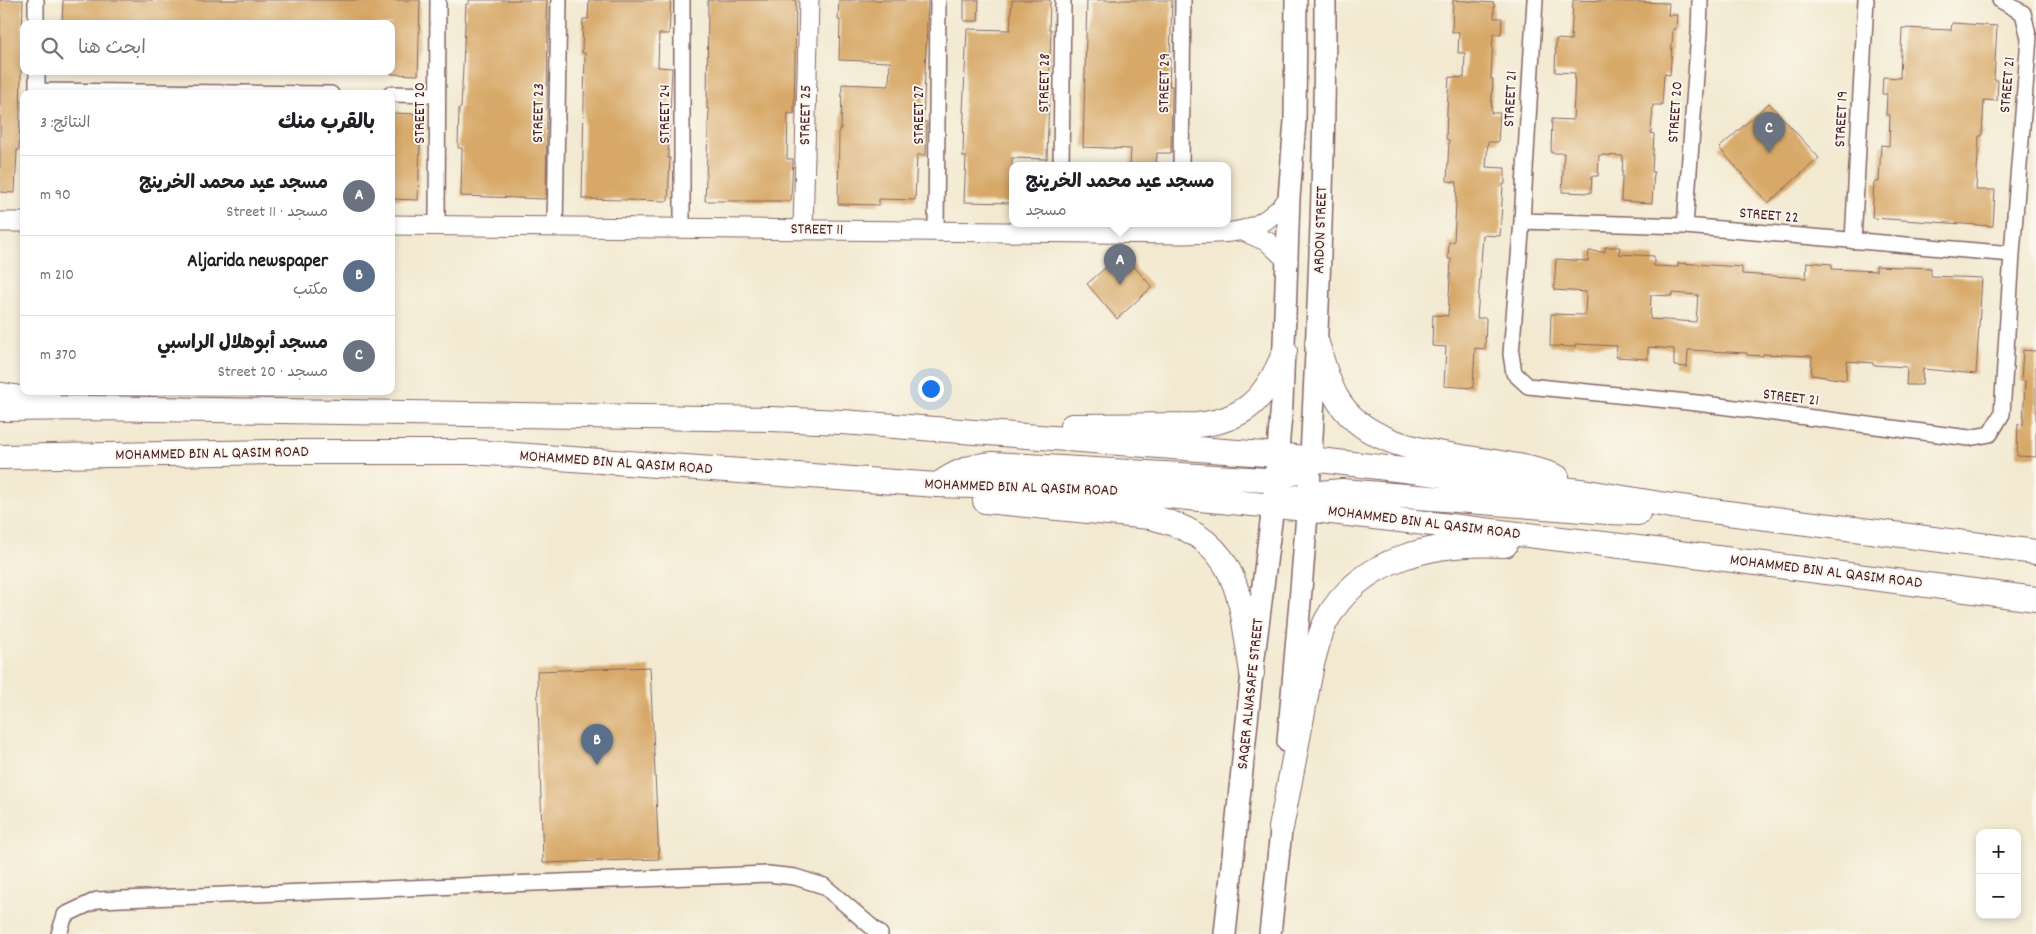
<!DOCTYPE html>
<html lang="ar">
<head>
<meta charset="utf-8">
<style>
	:root { --surface:#fff; --page:#f6f6f6; --text:#202124; --muted:#757577; --line:#e0e0e0; --accent:#7c3aed }
	body { margin:0; font-family:Dekko,"Playpen Sans Arabic",sans-serif; background:var(--page); color:var(--text); direction:rtl }
	.controls { position:absolute; right:15px; bottom:15px; display:grid; overflow:hidden; border-radius:10px; box-shadow:0 2px 8px #0003 }
	.controls button { width:45px; height:45px; display:grid; place-items:center; padding:0; border:0; border-bottom:1px solid var(--line); background:var(--surface); color:var(--text); font:25px sans-serif }
	.you { position:absolute; left:930px; top:388px; width:18px; height:18px; margin:-12px; border:4px solid #fff; border-radius:50%; background:#1a73e8; box-shadow:0 0 0 8px #1a73e833 }
	.badge { display:grid; place-items:center; width:32px; height:32px; border-radius:50%; background:var(--accent); color:#fff; font-size:16px; font-weight:700 }
	.pin { position:absolute; translate:-50% -41px; filter:drop-shadow(0 1px 2px #0008) }
	.pin::after { content:''; position:absolute; top:26px; width:18px; height:15px; background:inherit; clip-path:polygon(0 0,100% 0,50% 100%) }
	.popup { position:absolute; left:1009px; top:162px; width:222px; height:65px; box-sizing:border-box; display:grid; place-content:center; border-radius:10px; background:var(--surface); filter:drop-shadow(0 1px 4px #0005); font-size:16px; white-space:nowrap; color:var(--muted) }
	.popup b { font-size:19px; color:var(--text) }
	.popup::after { content:''; position:absolute; left:50%; top:100%; margin-left:-10px; border:10px solid transparent; border-top-color:var(--surface) }
	.list { margin:0; padding:0; list-style:none }
	h2 { display:flex; justify-content:space-between; align-items:center; height:65px; margin:0; padding:0 20px; font-size:21px }
	h2 small { font-size:16px; font-weight:400; color:var(--muted) }
	.list li { display:grid; grid-template-columns:32px 1fr auto; gap:15px; align-items:center; box-sizing:border-box; height:80px; padding:0 20px; border-top:1px solid var(--line) }
	.list b { display:block; font-size:19px; white-space:nowrap }
	.list p { margin:0; font-size:16px; white-space:nowrap; color:var(--muted) }
	.list em { font-size:16px; font-style:normal; color:var(--muted) }
	.icon { flex:none; width:28px; height:28px; fill:none; stroke:currentColor; stroke-width:2; stroke-linecap:round; stroke-linejoin:round }
	.map { position:relative; flex:none; width:2036px; height:934px; overflow:hidden; direction:ltr }
	.search { position:absolute; background:var(--surface); box-shadow:0 2px 8px #0003; left:20px; top:20px; width:375px; height:55px; display:flex; align-items:center; gap:12px; box-sizing:border-box; padding:0 18px; border-radius:10px; color:var(--muted); font-size:19px }
	.panel { position:absolute; background:var(--surface); box-shadow:0 2px 8px #0003; left:20px; top:90px; width:375px; height:305px; border-radius:10px; direction:rtl }
	.map>svg:first-child { display:block }
	.building { fill:#d7a867; fill-rule:evenodd }
	.lines { fill:none; stroke-linecap:round; stroke-linejoin:round }
	.minor-casing { stroke:#856665; stroke-width:18 }
	.tertiary-casing { stroke:#856665; stroke-width:21 }
	.secondary-casing { stroke:#856665; stroke-width:24 }
	.primary-casing { stroke:#856665; stroke-width:26 }
	.minor { stroke:#fff; stroke-width:15 }
	.tertiary { stroke:#fff; stroke-width:19 }
	.secondary { stroke:#fff; stroke-width:21 }
	.primary { stroke:#fff; stroke-width:24 }
	.labels { text-anchor:middle; dominant-baseline:central; stroke-width:4; stroke-linejoin:round; paint-order:stroke }
	.street-label { font-size:16px; fill:#4a1f2b; stroke:#fbf7ec }
</style>
</head>
<body>
<div class="map">
<svg width="2036" height="934" viewBox="0 0 2036 934">
	<rect width="100%" height="100%" fill="#fbf7ec"/>
	<filter id="ink" filterUnits="userSpaceOnUse"><feTurbulence type="fractalNoise" baseFrequency=".02" numOctaves="2"/><feDisplacementMap in="SourceGraphic" scale="10" xChannelSelector="R" yChannelSelector="G"/><feConvolveMatrix kernelMatrix="1 2 1 2 8 2 1 2 1" color-interpolation-filters="sRGB"/></filter>
	<filter id="wash" filterUnits="userSpaceOnUse"><feTurbulence type="fractalNoise" baseFrequency=".0096" numOctaves="4" result="noise"/><feDisplacementMap in="SourceGraphic" scale="20" xChannelSelector="R" yChannelSelector="G"/><feGaussianBlur stdDeviation="1.12" result="paint"/><feColorMatrix in="noise" values="0 0 0 0 0 0 0 0 0 0 0 0 0 0 0 0 0 1.4 0 .05"/><feComposite in="paint" operator="in"/></filter>
	<g filter="url(#wash)">
		<rect width="100%" height="100%" fill="#f2e9d0"/>
		<g id="blocks">
			<path class="building" d="M 0,0 L 23,0 L 19,150 L 17,150 L 15,193 L 0,192 Z
				M 63,0 L 420,0 L 418,75 L 391,74 L 391,24 L 62,24 Z
				M 469,0 L 547,0 L 546,20 L 548,20 L 546,199 L 461,196 L 462,148 L 458,148 L 459,108 L 461,108 L 466,4 L 469,4 Z
				M 589,0 L 671,0 L 669,34 L 659,34 L 658,67 L 672,68 L 668,158 L 670,158 L 668,201 L 582,199 L 585,53 L 582,53 L 583,19 L 588,19 Z
				M 708,0 L 796,0 L 794,114 L 788,113 L 787,159 L 793,159 L 791,201 L 705,201 L 709,109 L 707,109 Z
				M 839,0 L 928,0 L 923,122 L 927,122 L 926,155 L 917,155 L 915,200 L 879,199 L 879,205 L 838,204 L 839,129 L 841,129 L 842,84 L 889,86 L 890,62 L 839,60 L 840,20 L 838,20 Z
				M 964,0 L 979,0 L 978,21 L 964,21 Z
				M 1012,0 L 1050,0 L 1049,29 L 1051,29 L 1047,159 L 1012,158 L 1012,203 L 964,202 L 966,157 L 963,157 L 964,112 L 963,112 L 967,29 L 1010,30 Z
				M 1087,0 L 1172,0 L 1169,86 L 1172,86 L 1171,153 L 1157,153 L 1156,166 L 1130,166 L 1131,149 L 1083,147 Z
				M 1453,0 L 1494,3 L 1494,18 L 1502,18 L 1501,34 L 1493,34 L 1491,79 L 1493,79 L 1491,113 L 1500,113 L 1498,142 L 1488,142 L 1486,167 L 1505,168 L 1505,184 L 1503,184 L 1500,236 L 1483,235 L 1477,318 L 1486,318 L 1485,349 L 1475,348 L 1473,388 L 1444,386 L 1446,347 L 1432,346 L 1433,315 L 1448,316 L 1451,259 L 1448,259 L 1449,242 L 1454,242 L 1457,182 L 1447,181 L 1449,140 L 1446,139 L 1447,111 L 1449,77 L 1464,78 L 1465,53 L 1458,53 L 1459,32 L 1452,32 Z
				M 1573,0 L 1669,3 L 1668,15 L 1677,15 L 1676,29 L 1673,29 L 1670,75 L 1664,74 L 1662,105 L 1653,105 L 1651,133 L 1654,134 L 1652,172 L 1654,172 L 1652,203 L 1621,201 L 1623,156 L 1599,155 L 1598,176 L 1592,176 L 1591,193 L 1562,192 L 1564,153 L 1551,153 L 1552,119 L 1573,120 L 1575,73 L 1555,72 L 1556,39 L 1571,40 Z
				M 1952,23 L 1997,26 L 1994,80 L 1998,80 L 1997,101 L 1984,100 L 1982,136 L 1979,136 L 1976,190 L 1995,190 L 1993,226 L 1872,218 L 1874,182 L 1879,182 L 1881,145 L 1889,146 L 1890,115 L 1886,115 L 1887,94 L 1882,94 L 1883,77 L 1900,78 L 1902,28 L 1951,30 Z
				M 1769,103 L 1819,158 L 1768,203 L 1719,148 Z
				M 391,113 L 421,114 L 418,200 L 391,199 Z
				M 1605,247 L 1620,247 L 1619,254 L 1654,256 L 1654,266 L 1678,267 L 1678,263 L 1742,267 L 1742,274 L 1806,278 L 1807,262 L 1832,264 L 1832,269 L 1876,271 L 1876,266 L 1931,268 L 1931,276 L 1982,278 L 1976,374 L 1923,369 L 1922,385 L 1906,385 L 1907,367 L 1873,365 L 1873,363 L 1847,361 L 1846,380 L 1811,375 L 1812,356 L 1763,354 L 1763,356 L 1747,355 L 1747,353 L 1688,350 L 1687,367 L 1674,366 L 1674,349 L 1648,347 L 1648,359 L 1616,357 L 1617,346 L 1575,344 L 1575,347 L 1550,346 L 1551,314 L 1585,315 L 1586,292 L 1554,290 L 1556,259 L 1588,261 L 1589,251 L 1605,252 ZM 1672,293 L 1698,295 L 1696,322 L 1650,319 L 1651,295 L 1672,296 Z
				M 1122,253 L 1152,287 L 1117,319 L 1087,284 Z
				M 2023,350 L 2036,351 L 2036,457 L 2017,456 L 2018,424 L 2023,425 L 2025,381 L 2021,381 Z
				M 650,667 L 659,859 L 543,863 L 537,671 Z"/>
		</g>
	</g>
	<g filter="url(#ink)">
		<use href="#blocks" fill-opacity="0" stroke="#856665" stroke-width="1"/>
		<g class="lines">
			<g class="minor-casing">
				<path id="minor" d="M 36,0 L 36,24
					M 682,0 L 682,228
					M 1535,0 L 1522,221 L 1511,354 L 1514,373 L 1528,386 L 1697,403 L 1969,438 L 1990,434 L 2002,414 L 2012,254 L 2029,38 L 2023,13 L 2000,0
					M 37,91 L 331,94
					M 37,94 L 37,71
					M 391,94 L 437,95
					M 1061,166 L 1063,0
					M 1181,166 L 1183,0
					M 1522,221 L 1685,226 L 2012,254
					M 437,226 L 438,0
					M 1685,226 L 1699,33 L 1700,0
					M 555,227 L 559,0
					M 936,231 L 938,0
					M 1853,241 L 1866,0
					M 59,934 L 65,915 L 97,900 L 768,874 L 795,877 L 824,886 L 880,934"/>
			</g>
			<g class="tertiary-casing">
				<path id="tertiary" d="M 0,222 L 24,222
					M 391,225 L 1181,234 C 1228,232 1256,239 1289,198
					M 803,230 L 809,0
					M 1243,231 L 1268,242 L 1288,261
					M 0,392 L 52,401"/>
			</g>
			<g class="secondary-casing">
				<path id="secondary" d="M 1288,742 C 1296,647 1305,552 1311,456 C 1319,304 1325,152 1325,0
					M 1225,934 L 1252,673 L 1273,506 L 1282,403 L 1289,198 L 1295,121 L 1296,0
					M 1270,934 L 1283,812"/>
			</g>
			<g class="primary-casing">
				<path id="primary" d="M 1317,343 C 1323,363 1328,385 1340,403 C 1381,465 1493,451 1557,477
					M 0,409 L 92,408 L 771,419 L 842,422 L 1278,455 L 1588,492 L 1672,506 L 2036,552
					M 1072,426 L 1197,425 C 1247,420 1267,396 1285,351
					M 0,457 L 270,452 L 474,452 L 937,485 L 1104,490 L 1306,509 L 1663,551 L 2036,599
					M 938,485 C 955,472 971,466 993,464 L 1266,480 C 1284,478 1297,473 1310,459
					M 985,501 L 1150,517 C 1240,537 1240,596 1252,673
					M 1282,502 L 1308,494 L 1342,491 L 1608,512 L 1638,513
					M 1281,828 L 1312,664 C 1316,650 1319,635 1326,621 C 1361,556 1438,541 1505,545"/>
			</g>
			<use href="#minor" class="minor"/>
			<use href="#tertiary" class="tertiary"/>
			<use href="#secondary" class="secondary"/>
			<use href="#primary" class="primary"/>
		</g>
	</g>
	<g class="labels">
		<g class="street-label">
			<text transform="translate(1045 83) rotate(-89)">STREET 28</text>
			<text transform="translate(1165 83) rotate(-89)">STREET 29</text>
			<text transform="translate(2008 85) rotate(-85)">STREET 21</text>
			<text transform="translate(1511 99) rotate(-87)">STREET 21</text>
			<text transform="translate(1676 112) rotate(-86)">STREET 20</text>
			<text transform="translate(420 113) rotate(-90)">STREET 20</text>
			<text transform="translate(539 113) rotate(-89)">STREET 23</text>
			<text transform="translate(665 114) rotate(-90)">STREET 24</text>
			<text transform="translate(806 115) rotate(-89)">STREET 25</text>
			<text transform="translate(919 115) rotate(-90)">STREET 27</text>
			<text transform="translate(1842 119) rotate(-87)">STREET 19</text>
			<text transform="translate(1769 216) rotate(5)">STREET 22</text>
			<text transform="translate(817 230) rotate(1)">STREET 11</text>
			<text transform="translate(1321 230) rotate(-88)">ARDON STREET</text>
			<text transform="translate(1791 398) rotate(7)">STREET 21</text>
			<text transform="translate(212 454) rotate(-1)">MOHAMMED BIN AL QASIM ROAD</text>
			<text transform="translate(616 463) rotate(4)">MOHAMMED BIN AL QASIM ROAD</text>
			<text transform="translate(1021 488) rotate(2)">MOHAMMED BIN AL QASIM ROAD</text>
			<text transform="translate(1424 523) rotate(7)">MOHAMMED BIN AL QASIM ROAD</text>
			<text transform="translate(1826 572) rotate(7)">MOHAMMED BIN AL QASIM ROAD</text>
			<text transform="translate(1251 694) rotate(-84)">SAQER ALNASAFE STREET</text>
		</g>
	</g>
</svg>
<div class="controls">
<button>+</button>
<button>−</button>
</div>
<div class="you"></div>
<div class="pin badge" style="left:1120px;top:285px;background:#6b7280">A</div>
<div class="popup"><b>مسجد عيد محمد الخرينج</b>مسجد</div>
<div class="pin badge" style="left:597px;top:765px;background:#5c6f8a">B</div>
<div class="pin badge" style="left:1769px;top:153px;background:#6b7280">C</div>
<div class="search"><svg class="icon" aria-label="search" viewBox="0 0 24 24"><circle cx="10" cy="10" r="6"/><path d="M15 15l6 6"/></svg>ابحث هنا</div>
<section class="panel">
<h2>بالقرب منك<small>النتائج: 3</small></h2>
<ul class="list">
<li><span class="badge" style="background:#6b7280">A</span><div><b>مسجد عيد محمد الخرينج</b><p>مسجد · Street 11</p></div><em>90 m</em></li>
<li><span class="badge" style="background:#5c6f8a">B</span><div><b>Aljarida newspaper</b><p>مكتب</p></div><em>210 m</em></li>
<li><span class="badge" style="background:#6b7280">C</span><div><b>مسجد أبوهلال الراسبي</b><p>مسجد · Street 20</p></div><em>370 m</em></li>
</ul>
</section>
</div>
</body>
</html>
